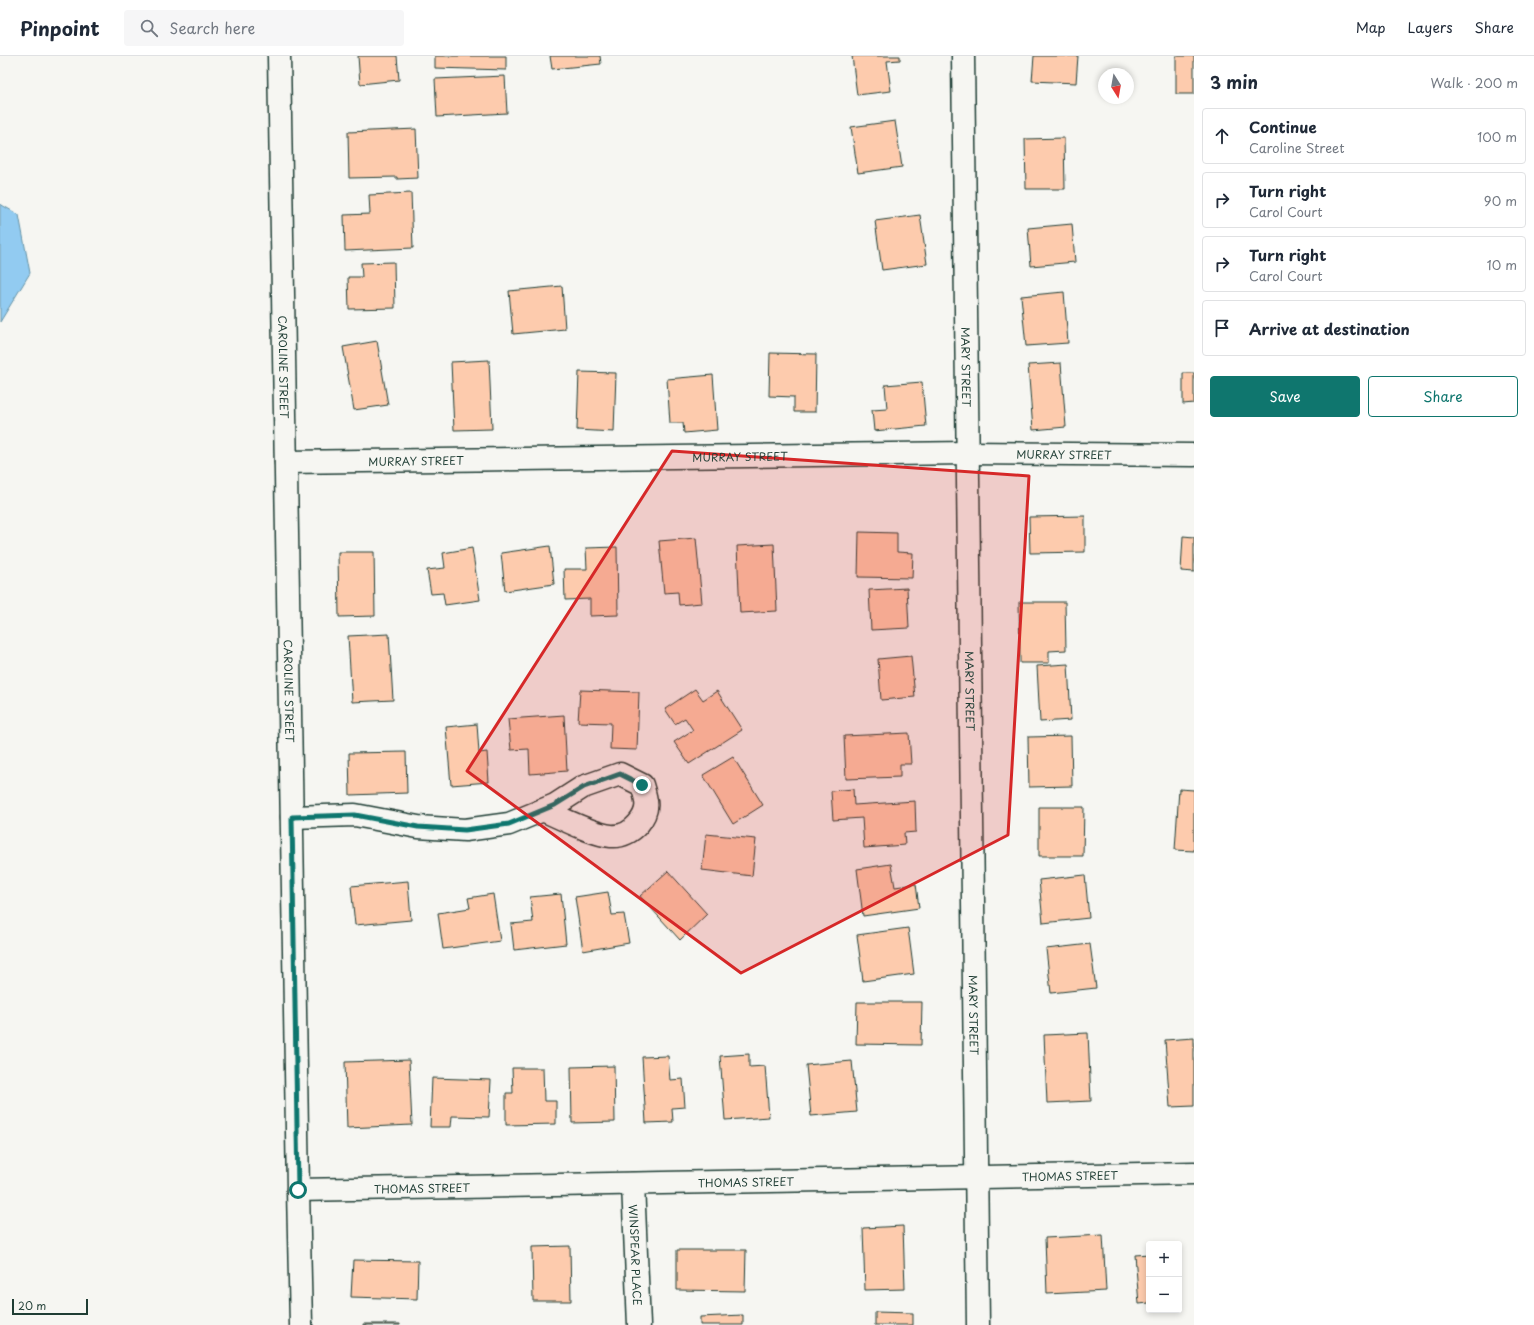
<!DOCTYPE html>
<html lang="en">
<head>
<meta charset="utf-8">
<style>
	:root { --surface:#fff; --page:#f6f6f7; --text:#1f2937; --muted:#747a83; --line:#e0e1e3; --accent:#0f766e }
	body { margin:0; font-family:"Playpen Sans",sans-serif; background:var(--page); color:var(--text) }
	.controls { position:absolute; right:12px; bottom:12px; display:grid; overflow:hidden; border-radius:4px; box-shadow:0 2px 6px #0003 }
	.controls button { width:36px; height:36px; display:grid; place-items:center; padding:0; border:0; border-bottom:1px solid var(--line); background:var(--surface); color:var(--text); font:20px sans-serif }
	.compass { position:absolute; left:1098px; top:12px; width:36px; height:36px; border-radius:50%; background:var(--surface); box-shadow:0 2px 6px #0003; rotate:169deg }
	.scale { position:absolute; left:12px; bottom:10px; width:76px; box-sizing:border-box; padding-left:4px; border:2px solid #1f3d34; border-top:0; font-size:11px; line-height:14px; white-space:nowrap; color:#1f3d34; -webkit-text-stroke:3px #f6f6f2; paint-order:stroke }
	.stop { position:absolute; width:12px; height:12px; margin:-9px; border:3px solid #0f766e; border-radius:50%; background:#fff }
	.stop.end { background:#0f766e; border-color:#fff; box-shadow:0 1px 4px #0008 }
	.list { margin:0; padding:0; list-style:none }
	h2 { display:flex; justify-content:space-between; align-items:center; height:52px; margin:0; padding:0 16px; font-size:17px }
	h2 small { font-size:13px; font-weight:400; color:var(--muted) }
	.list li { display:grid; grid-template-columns:26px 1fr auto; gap:12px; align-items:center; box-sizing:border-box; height:56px; margin:0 8px 8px; padding:0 8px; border:1px solid var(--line); border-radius:4px }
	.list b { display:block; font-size:15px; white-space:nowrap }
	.list p { margin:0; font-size:13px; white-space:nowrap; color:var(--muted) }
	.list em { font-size:13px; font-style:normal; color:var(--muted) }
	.actions { display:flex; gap:8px; padding:12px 16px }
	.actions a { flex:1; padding:9px 0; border:1px solid var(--accent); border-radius:4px; text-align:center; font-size:14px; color:var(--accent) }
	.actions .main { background:var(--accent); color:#fff }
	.icon { flex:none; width:22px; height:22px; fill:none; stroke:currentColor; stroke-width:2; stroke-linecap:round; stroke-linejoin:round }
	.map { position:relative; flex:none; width:1194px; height:1269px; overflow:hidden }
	header { display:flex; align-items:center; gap:24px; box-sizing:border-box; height:56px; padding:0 20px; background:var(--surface); border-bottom:1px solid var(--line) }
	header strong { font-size:19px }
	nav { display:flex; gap:22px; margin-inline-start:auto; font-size:14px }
	.search { width:280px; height:36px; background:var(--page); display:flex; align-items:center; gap:10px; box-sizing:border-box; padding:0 14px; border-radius:4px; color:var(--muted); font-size:15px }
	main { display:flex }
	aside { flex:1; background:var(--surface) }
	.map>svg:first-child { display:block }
	.water { fill:#92cbf1; stroke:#6492a5 }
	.building { fill:#fdcbad; stroke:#1f3d34 }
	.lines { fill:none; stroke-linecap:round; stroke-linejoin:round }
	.minor-casing { stroke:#1f3d34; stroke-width:25 }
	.minor { stroke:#f6f6f2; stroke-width:22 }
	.route { stroke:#0f766e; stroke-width:5 }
	.marked { fill:#d62828; fill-opacity:0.2; stroke:#d62828; stroke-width:3; stroke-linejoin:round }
	.labels { text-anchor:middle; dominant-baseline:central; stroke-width:3.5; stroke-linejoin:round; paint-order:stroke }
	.street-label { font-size:11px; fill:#1f3d34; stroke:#f6f6f2 }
</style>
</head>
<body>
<header>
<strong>Pinpoint</strong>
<div class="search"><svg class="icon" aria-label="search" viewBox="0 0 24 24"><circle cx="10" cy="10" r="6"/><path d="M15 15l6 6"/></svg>Search here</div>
<nav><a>Map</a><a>Layers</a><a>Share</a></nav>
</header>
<main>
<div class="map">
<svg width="1194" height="1269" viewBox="0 0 1194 1269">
	<rect width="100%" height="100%" fill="#f6f6f2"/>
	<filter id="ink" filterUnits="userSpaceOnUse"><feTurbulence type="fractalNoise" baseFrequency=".025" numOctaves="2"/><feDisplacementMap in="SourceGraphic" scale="8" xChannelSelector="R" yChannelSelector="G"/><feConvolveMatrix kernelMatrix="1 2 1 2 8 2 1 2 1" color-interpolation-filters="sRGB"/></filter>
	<g filter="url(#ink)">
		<path class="water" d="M 0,148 L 19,159 L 30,217 L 0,266 Z"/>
		<path class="building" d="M 358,0 L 397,0 L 399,24 L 360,28 Z
			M 435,0 L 506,0 L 506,14 L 435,12 Z
			M 550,0 L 600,0 L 601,8 L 552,13 Z
			M 852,0 L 900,0 L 900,4 L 887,5 L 891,35 L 857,39 Z
			M 1034,0 L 1078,0 L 1076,27 L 1032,25 Z
			M 1176,0 L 1194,0 L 1194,38 L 1176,38 Z
			M 505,20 L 507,57 L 437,61 L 435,23 Z
			M 895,65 L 902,111 L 858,117 L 851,71 Z
			M 416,73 L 418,122 L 397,123 L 397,121 L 349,122 L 348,76 Z
			M 1064,82 L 1065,133 L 1026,133 L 1025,83 Z
			M 411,137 L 413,192 L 345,195 L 344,159 L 370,158 L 369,139 Z
			M 920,159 L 927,208 L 882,214 L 875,165 Z
			M 1072,168 L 1075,206 L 1031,210 L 1028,172 Z
			M 394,206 L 395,252 L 349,253 L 348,221 L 362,221 L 361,207 Z
			M 562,230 L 565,273 L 513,278 L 509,235 Z
			M 1064,236 L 1068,287 L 1026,290 L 1021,240 Z
			M 377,285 L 388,349 L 354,354 L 343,291 Z
			M 770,297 L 816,298 L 815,356 L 794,356 L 794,341 L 769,340 Z
			M 489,304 L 492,373 L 454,374 L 451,306 Z
			M 1061,307 L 1066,371 L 1033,374 L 1028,309 Z
			M 579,316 L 616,317 L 614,376 L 577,374 Z
			M 1183,317 L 1194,317 L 1194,347 L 1183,348 Z
			M 713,319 L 717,374 L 684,377 L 683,367 L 670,367 L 667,323 Z
			M 922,326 L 926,370 L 874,375 L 872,354 L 887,353 L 885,329 Z
			M 1085,460 L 1085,496 L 1030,497 L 1029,461 Z
			M 859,476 L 897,477 L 897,496 L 913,497 L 912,522 L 858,521 Z
			M 1183,480 L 1194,481 L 1194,516 L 1181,515 Z
			M 696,482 L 702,547 L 679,549 L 678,536 L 664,537 L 659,485 Z
			M 774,488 L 777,555 L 740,557 L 737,490 Z
			M 550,490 L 554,528 L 505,535 L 501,497 Z
			M 617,491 L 618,559 L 590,560 L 590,543 L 565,544 L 564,513 L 587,513 L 586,492 Z
			M 472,492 L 480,544 L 445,549 L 443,537 L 431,538 L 427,514 L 445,512 L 443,497 Z
			M 338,496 L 374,496 L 375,560 L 339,561 Z
			M 907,532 L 909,572 L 871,574 L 869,534 Z
			M 1019,546 L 1065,546 L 1066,594 L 1049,595 L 1049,607 L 1020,607 Z
			M 389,578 L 393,644 L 352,646 L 348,580 Z
			M 911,600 L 915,641 L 881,644 L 878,603 Z
			M 1068,608 L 1071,664 L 1040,666 L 1037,610 Z
			M 695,633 L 703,644 L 717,635 L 742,674 L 689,708 L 674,686 L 693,674 L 685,662 L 675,668 L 665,653 Z
			M 580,634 L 639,636 L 637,694 L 610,693 L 611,667 L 578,666 Z
			M 564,659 L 567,715 L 530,718 L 529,693 L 511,694 L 508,663 Z
			M 477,668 L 479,697 L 487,696 L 489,726 L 451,729 L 446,671 Z
			M 909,677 L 911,708 L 900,708 L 900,721 L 846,723 L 844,680 Z
			M 1071,680 L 1072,730 L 1029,731 L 1028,681 Z
			M 406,696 L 407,737 L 350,739 L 349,697 Z
			M 733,701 L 763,749 L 733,768 L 703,719 Z
			M 853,733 L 854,749 L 915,745 L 916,776 L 904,777 L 905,789 L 864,792 L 862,762 L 833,764 L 831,735 Z
			M 1179,733 L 1194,734 L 1194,795 L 1175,794 Z
			M 1039,751 L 1084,751 L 1083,800 L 1039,800 Z
			M 706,778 L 756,783 L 752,820 L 702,814 Z
			M 891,808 L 895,831 L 916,828 L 919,852 L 863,860 L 857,813 Z
			M 668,815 L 707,858 L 680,884 L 640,840 Z
			M 1085,819 L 1089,862 L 1043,867 L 1039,824 Z
			M 408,825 L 411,864 L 355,869 L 351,830 Z
			M 608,836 L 612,859 L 624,858 L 629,887 L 583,895 L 575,841 Z
			M 493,838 L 500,885 L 443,893 L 438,857 L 470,852 L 468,842 Z
			M 561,838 L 566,888 L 514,894 L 511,868 L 533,866 L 530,841 Z
			M 908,872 L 914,918 L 863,925 L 857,879 Z
			M 1090,888 L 1096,932 L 1051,937 L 1046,893 Z
			M 857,946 L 922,946 L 921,989 L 856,988 Z
			M 1088,977 L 1091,1045 L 1047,1047 L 1044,979 Z
			M 1194,982 L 1194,1050 L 1170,1051 L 1165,984 Z
			M 749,998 L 749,1011 L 765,1010 L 769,1061 L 725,1064 L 720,1000 Z
			M 668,1000 L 670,1024 L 683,1023 L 685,1051 L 672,1052 L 673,1066 L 646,1067 L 642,1001 Z
			M 409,1004 L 412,1069 L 347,1072 L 345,1006 Z
			M 852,1005 L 857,1056 L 811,1060 L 806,1009 Z
			M 614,1010 L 615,1066 L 572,1067 L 571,1011 Z
			M 512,1012 L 543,1012 L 544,1045 L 556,1045 L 556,1068 L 506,1069 L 506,1037 L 513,1037 Z
			M 432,1022 L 491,1024 L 489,1061 L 452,1060 L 451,1071 L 430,1071 Z
			M 903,1170 L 905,1233 L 865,1234 L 863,1172 Z
			M 1103,1179 L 1106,1235 L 1047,1238 L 1045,1182 Z
			M 570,1190 L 571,1245 L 533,1245 L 532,1191 Z
			M 677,1194 L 746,1194 L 745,1235 L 677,1234 Z
			M 1149,1198 L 1149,1247 L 1139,1248 L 1135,1199 Z
			M 353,1204 L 418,1205 L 417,1243 L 351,1241 Z
			M 875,1256 L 913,1257 L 913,1269 L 875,1269 Z
			M 743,1259 L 743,1269 L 700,1269 L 700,1261 Z
			M 364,1268 L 400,1268 L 400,1269 L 364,1269 Z"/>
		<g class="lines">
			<g class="minor-casing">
				<g id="minor">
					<path id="s1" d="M 279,0 L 298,1134 L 301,1269"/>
					<path id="s2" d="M 963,0 L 978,1269"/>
					<path id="s3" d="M 286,406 L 968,397 L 1194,399"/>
					<path d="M 292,761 L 355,759 L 418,771 L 465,774 L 509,768 L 555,749 L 583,731 L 620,718 L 642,729 C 647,745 650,754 638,768 C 632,775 622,781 611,780 C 591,778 562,762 542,754"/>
					<path id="s4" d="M 633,1128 L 639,1269"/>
					<path id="s5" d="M 298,1134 L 1194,1117"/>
				</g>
			</g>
			<use href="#minor" class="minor"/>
		</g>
	</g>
	<g class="lines" filter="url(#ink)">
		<path class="route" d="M 298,1134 L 292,761 L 355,759 L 418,771 L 465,774 L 509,768 L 555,749 L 584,731 L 620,718 L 642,729"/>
	</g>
	<path class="marked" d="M 672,395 L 1029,420 L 1008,779 L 741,917 L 467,715 Z"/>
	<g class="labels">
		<g class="street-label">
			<text stroke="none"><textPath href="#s1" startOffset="311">CAROLINE STREET</textPath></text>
			<text stroke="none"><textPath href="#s2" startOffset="311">MARY STREET</textPath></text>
			<text stroke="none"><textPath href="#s3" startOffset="778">MURRAY STREET</textPath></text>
			<text stroke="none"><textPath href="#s3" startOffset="454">MURRAY STREET</textPath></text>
			<text stroke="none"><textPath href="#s3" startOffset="130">MURRAY STREET</textPath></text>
			<text stroke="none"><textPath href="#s1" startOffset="635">CAROLINE STREET</textPath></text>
			<text stroke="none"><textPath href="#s2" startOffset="635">MARY STREET</textPath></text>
			<text stroke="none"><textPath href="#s2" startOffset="959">MARY STREET</textPath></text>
			<text stroke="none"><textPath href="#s5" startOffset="772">THOMAS STREET</textPath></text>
			<text stroke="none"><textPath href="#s5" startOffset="448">THOMAS STREET</textPath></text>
			<text stroke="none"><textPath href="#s5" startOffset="124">THOMAS STREET</textPath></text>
			<text stroke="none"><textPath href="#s4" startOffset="71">WINSPEAR PLACE</textPath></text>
		</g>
	</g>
</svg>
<div class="controls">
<button>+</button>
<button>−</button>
</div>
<svg class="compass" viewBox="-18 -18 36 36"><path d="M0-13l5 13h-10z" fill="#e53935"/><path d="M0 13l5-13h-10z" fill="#747a83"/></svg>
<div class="scale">20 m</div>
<div class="stop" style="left:298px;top:1134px"></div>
<div class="stop end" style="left:642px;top:729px"></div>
</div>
<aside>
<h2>3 min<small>Walk · 200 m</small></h2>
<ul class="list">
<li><svg class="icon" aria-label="ahead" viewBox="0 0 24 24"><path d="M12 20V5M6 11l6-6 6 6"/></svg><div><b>Continue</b><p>Caroline Street</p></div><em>100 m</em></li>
<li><svg class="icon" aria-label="right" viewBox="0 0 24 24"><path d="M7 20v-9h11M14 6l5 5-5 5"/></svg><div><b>Turn right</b><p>Carol Court</p></div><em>90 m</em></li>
<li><svg class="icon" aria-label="right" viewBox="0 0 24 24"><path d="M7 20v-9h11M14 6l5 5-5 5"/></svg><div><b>Turn right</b><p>Carol Court</p></div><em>10 m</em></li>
<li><svg class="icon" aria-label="arrive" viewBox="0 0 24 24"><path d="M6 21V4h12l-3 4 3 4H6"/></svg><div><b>Arrive at destination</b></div></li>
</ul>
<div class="actions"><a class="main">Save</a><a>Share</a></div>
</aside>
</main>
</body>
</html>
